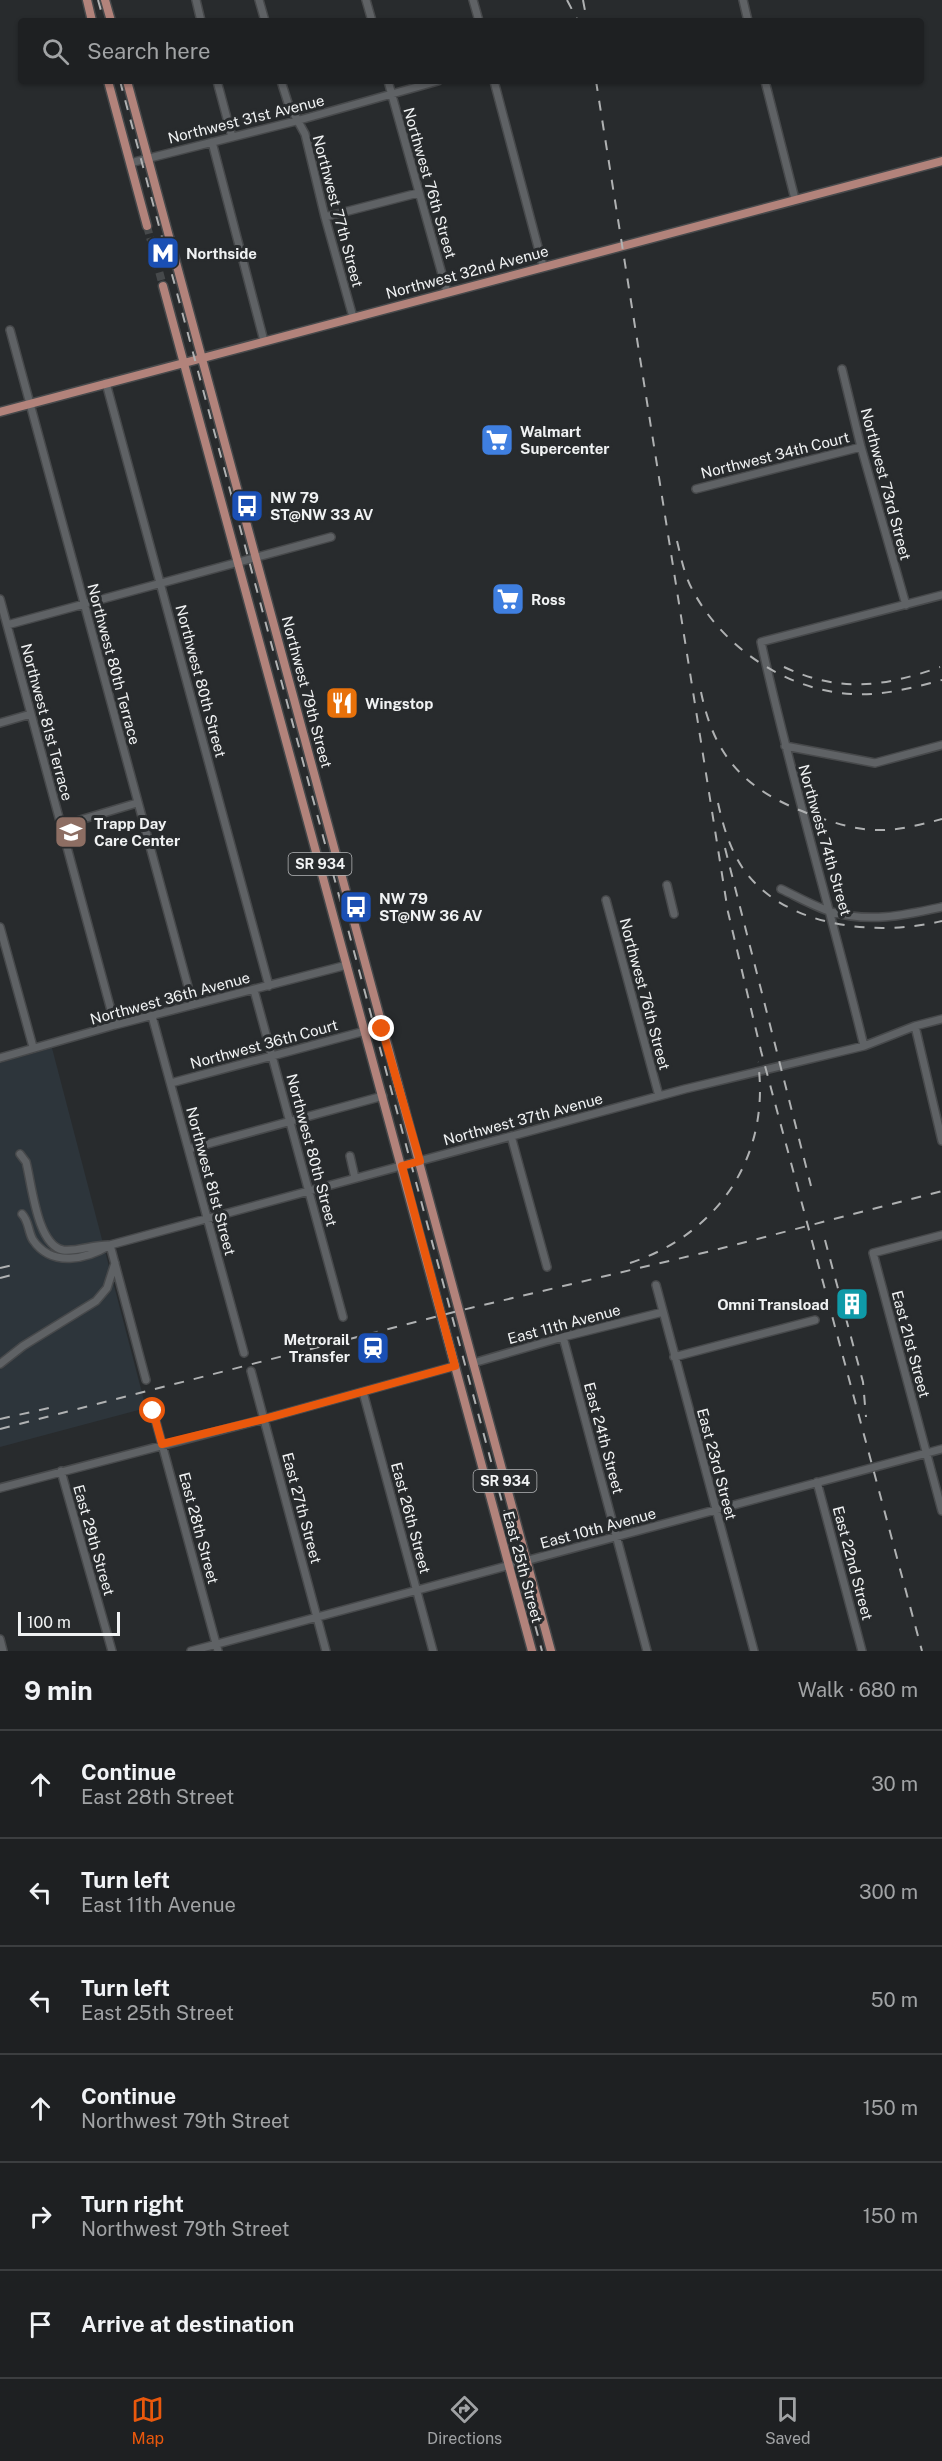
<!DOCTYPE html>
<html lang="en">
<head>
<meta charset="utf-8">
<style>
	:root { --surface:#1e2022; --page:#26282a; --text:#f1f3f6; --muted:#a1a3a5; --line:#3c3e40; --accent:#ea580c }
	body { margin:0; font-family:"Public Sans",sans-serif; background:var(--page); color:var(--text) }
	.scale { position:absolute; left:18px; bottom:15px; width:102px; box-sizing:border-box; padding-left:6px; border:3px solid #f0f2f3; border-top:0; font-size:16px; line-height:21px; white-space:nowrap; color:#f0f2f3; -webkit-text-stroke:4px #282b2d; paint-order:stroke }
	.stop { position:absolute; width:18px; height:18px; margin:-14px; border:4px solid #ea580c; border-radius:50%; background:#fff }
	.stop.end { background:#ea580c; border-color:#fff; box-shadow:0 2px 6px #0008 }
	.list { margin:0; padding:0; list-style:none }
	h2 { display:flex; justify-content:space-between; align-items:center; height:78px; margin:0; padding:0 24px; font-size:26px }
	h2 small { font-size:20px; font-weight:400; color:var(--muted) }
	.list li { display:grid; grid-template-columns:39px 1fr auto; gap:18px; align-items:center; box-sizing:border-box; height:108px; padding:0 24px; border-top:2px solid var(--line) }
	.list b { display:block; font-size:22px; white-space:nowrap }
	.list p { margin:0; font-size:20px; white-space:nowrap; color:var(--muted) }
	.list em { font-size:20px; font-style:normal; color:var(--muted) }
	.icon { flex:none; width:33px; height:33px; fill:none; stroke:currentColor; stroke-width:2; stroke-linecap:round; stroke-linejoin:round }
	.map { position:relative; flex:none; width:942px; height:1651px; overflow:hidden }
	.search { position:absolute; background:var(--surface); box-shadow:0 2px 4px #0004; left:18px; right:18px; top:18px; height:66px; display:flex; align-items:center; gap:15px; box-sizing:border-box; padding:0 21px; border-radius:6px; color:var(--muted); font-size:22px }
	.sheet { height:726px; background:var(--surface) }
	nav { display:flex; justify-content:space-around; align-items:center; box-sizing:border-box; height:84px; border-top:2px solid var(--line); background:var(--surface); font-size:16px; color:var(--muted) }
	nav a { display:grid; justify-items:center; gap:3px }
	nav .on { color:var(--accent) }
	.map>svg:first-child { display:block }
	.built { fill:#2d353b }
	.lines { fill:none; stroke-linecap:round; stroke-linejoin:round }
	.major-tunnel { stroke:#46494b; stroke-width:8; stroke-dasharray:8 4; stroke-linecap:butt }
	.minor-casing { stroke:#47494b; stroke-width:10 }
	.major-casing { stroke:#47494b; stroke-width:11 }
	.minor { stroke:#5f6265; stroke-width:7 }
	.major { stroke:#b2837b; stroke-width:8 }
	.rail { stroke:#afb1b2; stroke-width:2; stroke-dasharray:10 10; stroke-linecap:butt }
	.route { stroke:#ea580c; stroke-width:8 }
	.labels { text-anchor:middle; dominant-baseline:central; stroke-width:6; stroke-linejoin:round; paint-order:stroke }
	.shield { fill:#282b2d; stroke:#b4b6b8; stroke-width:1.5 }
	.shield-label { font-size:14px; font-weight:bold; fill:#f0f2f3 }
	.street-label { font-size:15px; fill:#f0f2f3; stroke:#282b2d }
	.poi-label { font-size:15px; font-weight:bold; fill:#f0f2f3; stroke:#282b2d; text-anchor:start }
</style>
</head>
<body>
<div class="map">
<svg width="942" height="1651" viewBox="0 0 942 1651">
	<rect width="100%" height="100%" fill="#282b2d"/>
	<path class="built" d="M 52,1048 L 146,1408 L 0,1447 L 0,1063 Z"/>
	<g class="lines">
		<path class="major-tunnel" d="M 147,226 L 163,286"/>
		<g class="minor-casing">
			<path id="minor" d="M 196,0 L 201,21
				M 259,0 L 265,21
				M 366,0 L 372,21
				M 473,0 L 479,21
				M 743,0 L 748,21
				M 217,81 L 232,137
				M 281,81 L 288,103 L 305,134 L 325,217 L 353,317
				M 388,81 L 447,292
				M 494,81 L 543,266
				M 765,81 L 795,199
				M 212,142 L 264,341
				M 130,163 L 296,121 L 438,81
				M 325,217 L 418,193
				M 10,330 L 193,1005
				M 842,369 L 861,447 L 906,605
				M 106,383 L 269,986
				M 696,489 L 861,447
				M 0,599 L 115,1025
				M 7,625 L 331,537
				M 0,723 L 31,714
				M 785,746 L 875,763 L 942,745
				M 60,826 L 137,803
				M 667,885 L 674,914
				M 781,889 C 798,897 815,907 832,912 C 870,923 905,915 942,907
				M 606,900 L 659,1096
				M 0,927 L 33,1047
				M 254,990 L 343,1317
				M 152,1016 L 244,1353
				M 915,1026 L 942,1141
				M 864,1046 C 831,911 791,778 761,642 L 942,595
				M 0,1058 L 115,1025 L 347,965
				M 171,1083 L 365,1031
				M 511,1136 L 547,1267
				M 189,1149 L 383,1096
				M 20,1154 L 26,1162 C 32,1185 37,1245 63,1250 C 77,1252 95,1244 110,1245
				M 350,1156 L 355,1178
				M 22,1214 C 29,1221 28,1232 33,1240 C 52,1268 87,1259 110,1245 L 685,1089 L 864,1046 L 915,1026 L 942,1019
				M 942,1235 L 873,1253 L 942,1511
				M 110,1245 L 146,1380
				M 656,1285 L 754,1651
				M 563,1337 L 647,1651
				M 674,1357 L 815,1320
				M 473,1363 L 563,1337 L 663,1312
				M 0,1364 L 23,1346 L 96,1301 L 107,1288 L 115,1263
				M 251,1371 L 326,1651
				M 363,1392 L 433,1651
				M 153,1411 L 218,1651
				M 61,1471 L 112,1651
				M 817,1482 L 862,1651
				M 0,1488 L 264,1419 L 455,1366
				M 0,1639 L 3,1651
				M 191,1651 L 942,1449"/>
		</g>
		<g class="major-casing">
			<path id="major" d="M 87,0 L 92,21
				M 105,0 L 111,21
				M 108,81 L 147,226
				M 127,81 L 551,1651
				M 163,286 L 532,1651
				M 0,412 L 942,161"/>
		</g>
		<use href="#minor" class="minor"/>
		<use href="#major" class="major"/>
		<path class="rail" d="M 98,0 L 104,21
			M 567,0 L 578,21
			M 583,0 L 587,21
			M 120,81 L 542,1651
			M 596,81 L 728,912 L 761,1051 L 922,1651
			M 677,541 C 681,557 684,574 692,589 C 722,647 786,690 851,694 C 882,696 912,688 942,680
			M 784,667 C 840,693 884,687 940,667
			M 701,692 C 715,760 747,791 812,815 C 832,822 852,829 874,830 C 898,831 919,825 942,819
			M 718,803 C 723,825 729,847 742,867 C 783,928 876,937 942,921
			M 725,848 L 811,1186
			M 825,1240 L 863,1382 L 866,1417
			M 630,1263 C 719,1234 771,1155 758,1062
			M 0,1268 L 17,1264
			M 0,1278 L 19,1273
			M 0,1419 L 58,1406
			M 0,1429 L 458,1311 L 711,1251 L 942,1191"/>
	</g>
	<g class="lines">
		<path class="route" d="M 153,1411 L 162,1444 L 264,1419 L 455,1366 L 402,1166 L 420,1161 L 382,1029"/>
	</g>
	<defs>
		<g id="metro-square" transform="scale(1.725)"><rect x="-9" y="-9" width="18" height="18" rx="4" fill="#1a4fb4" stroke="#282b2d"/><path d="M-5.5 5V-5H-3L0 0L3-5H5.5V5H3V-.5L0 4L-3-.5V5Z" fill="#fff"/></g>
		<g id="supermarket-square" transform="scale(1.725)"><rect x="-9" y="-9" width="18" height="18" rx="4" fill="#3f7fe0" stroke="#282b2d"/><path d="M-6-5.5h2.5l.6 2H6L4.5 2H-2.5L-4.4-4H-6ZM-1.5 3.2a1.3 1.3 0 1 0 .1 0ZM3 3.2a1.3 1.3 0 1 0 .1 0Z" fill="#fff"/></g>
		<g id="bus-square" transform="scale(1.725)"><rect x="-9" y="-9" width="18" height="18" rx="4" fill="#1a4fb4" stroke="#282b2d"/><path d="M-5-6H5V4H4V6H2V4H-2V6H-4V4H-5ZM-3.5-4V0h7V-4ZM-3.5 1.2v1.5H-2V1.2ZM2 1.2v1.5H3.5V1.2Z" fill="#fff"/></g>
		<g id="restaurant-square" transform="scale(1.725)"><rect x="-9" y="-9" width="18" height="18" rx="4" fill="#e8710a" stroke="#282b2d"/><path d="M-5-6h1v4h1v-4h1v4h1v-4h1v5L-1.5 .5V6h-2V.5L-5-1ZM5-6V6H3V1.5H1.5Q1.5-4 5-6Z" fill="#fff"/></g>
		<g id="school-square" transform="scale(1.725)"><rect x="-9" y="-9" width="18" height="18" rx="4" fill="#8d6e63" stroke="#282b2d"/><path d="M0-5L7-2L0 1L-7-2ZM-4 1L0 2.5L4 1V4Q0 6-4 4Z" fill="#fff"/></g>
		<g id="building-square" transform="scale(1.725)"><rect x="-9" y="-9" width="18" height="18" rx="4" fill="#0f9aa8" stroke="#282b2d"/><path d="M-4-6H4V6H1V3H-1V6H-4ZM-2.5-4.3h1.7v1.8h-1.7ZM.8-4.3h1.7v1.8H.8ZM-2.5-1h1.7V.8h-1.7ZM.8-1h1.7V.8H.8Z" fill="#fff"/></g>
		<g id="station-square" transform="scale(1.725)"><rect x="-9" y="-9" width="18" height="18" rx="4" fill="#1a4fb4" stroke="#282b2d"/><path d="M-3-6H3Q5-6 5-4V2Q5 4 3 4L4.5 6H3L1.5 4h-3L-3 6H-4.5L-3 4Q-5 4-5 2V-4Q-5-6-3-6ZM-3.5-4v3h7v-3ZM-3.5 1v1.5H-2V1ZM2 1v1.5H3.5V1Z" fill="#fff"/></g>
	</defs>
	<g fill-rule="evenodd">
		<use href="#metro-square" x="163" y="253"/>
		<use href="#supermarket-square" x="497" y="440"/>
		<use href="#bus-square" x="247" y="506"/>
		<use href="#supermarket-square" x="508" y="599"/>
		<use href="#restaurant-square" x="342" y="703"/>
		<use href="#school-square" x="71" y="832"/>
		<use href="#bus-square" x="356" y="907"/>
		<use href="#building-square" x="852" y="1304"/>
		<use href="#station-square" x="373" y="1348"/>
	</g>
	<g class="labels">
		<g class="shield">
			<rect x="288.5" y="853" width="63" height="22" rx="4.5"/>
			<rect x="473.5" y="1470" width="63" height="22" rx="4.5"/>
		</g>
		<g class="shield-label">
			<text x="320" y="864">SR 934</text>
			<text x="505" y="1481">SR 934</text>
		</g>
		<g class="street-label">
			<text transform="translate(246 119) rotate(-14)">Northwest 31st Avenue</text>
			<text transform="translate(430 183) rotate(74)">Northwest 76th Street</text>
			<text transform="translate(338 211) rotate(75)">Northwest 77th Street</text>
			<text transform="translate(467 272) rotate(-15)">Northwest 32nd Avenue</text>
			<text transform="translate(775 455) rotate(-14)">Northwest 34th Court</text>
			<text transform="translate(886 484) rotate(75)">Northwest 73rd Street</text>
			<text transform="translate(114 664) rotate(75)">Northwest 80th Terrace</text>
			<text transform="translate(201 681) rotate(75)">Northwest 80th Street</text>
			<text transform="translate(307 692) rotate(75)">Northwest 79th Street</text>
			<text transform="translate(47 722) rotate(75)">Northwest 81st Terrace</text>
			<text transform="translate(825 840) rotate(74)">Northwest 74th Street</text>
			<text transform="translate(645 994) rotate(75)">Northwest 76th Street</text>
			<text transform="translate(170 998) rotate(-15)">Northwest 36th Avenue</text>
			<text transform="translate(264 1044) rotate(-15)">Northwest 36th Court</text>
			<text transform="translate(523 1119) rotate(-15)">Northwest 37th Avenue</text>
			<text transform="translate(312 1150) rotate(75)">Northwest 80th Street</text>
			<text transform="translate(211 1181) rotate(75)">Northwest 81st Street</text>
			<text transform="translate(564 1324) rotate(-15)">East 11th Avenue</text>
			<text transform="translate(911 1344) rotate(75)">East 21st Street</text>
			<text transform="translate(604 1438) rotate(75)">East 24th Street</text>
			<text transform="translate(717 1464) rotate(75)">East 23rd Street</text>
			<text transform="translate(302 1508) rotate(75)">East 27th Street</text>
			<text transform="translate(411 1518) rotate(75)">East 26th Street</text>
			<text transform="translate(199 1528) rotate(75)">East 28th Street</text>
			<text transform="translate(598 1528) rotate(-15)">East 10th Avenue</text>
			<text transform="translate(94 1540) rotate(74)">East 29th Street</text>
			<text transform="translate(853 1563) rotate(75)">East 22nd Street</text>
			<text transform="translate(523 1567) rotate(75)">East 25th Street</text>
		</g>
		<g class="poi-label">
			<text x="186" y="253">Northside</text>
			<text x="520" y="431">Walmart<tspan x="520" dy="17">Supercenter</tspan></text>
			<text x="270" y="497">NW 79<tspan x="270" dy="17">ST@NW 33 AV</tspan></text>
			<text x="531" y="599">Ross</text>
			<text x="365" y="703">Wingstop</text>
			<text x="94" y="823">Trapp Day<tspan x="94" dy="17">Care Center</tspan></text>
			<text x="379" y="898">NW 79<tspan x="379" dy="17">ST@NW 36 AV</tspan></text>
			<text x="829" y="1304" text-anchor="end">Omni Transload</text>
			<text x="350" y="1339" text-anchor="end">Metrorail<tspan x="350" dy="17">Transfer</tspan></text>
		</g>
	</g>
</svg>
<div class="scale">100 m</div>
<div class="stop" style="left:153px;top:1411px"></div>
<div class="stop end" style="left:382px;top:1029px"></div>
<div class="search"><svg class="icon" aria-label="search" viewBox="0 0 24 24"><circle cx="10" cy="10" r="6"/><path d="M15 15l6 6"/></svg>Search here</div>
</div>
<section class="sheet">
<h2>9 min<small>Walk · 680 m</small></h2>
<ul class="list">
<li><svg class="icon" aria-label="ahead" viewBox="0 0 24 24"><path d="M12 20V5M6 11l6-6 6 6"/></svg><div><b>Continue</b><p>East 28th Street</p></div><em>30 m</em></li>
<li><svg class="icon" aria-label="left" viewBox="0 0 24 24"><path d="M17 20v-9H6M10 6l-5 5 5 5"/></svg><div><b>Turn left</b><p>East 11th Avenue</p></div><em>300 m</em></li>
<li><svg class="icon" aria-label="left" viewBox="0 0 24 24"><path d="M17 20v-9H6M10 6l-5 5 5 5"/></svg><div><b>Turn left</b><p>East 25th Street</p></div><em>50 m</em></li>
<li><svg class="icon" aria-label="ahead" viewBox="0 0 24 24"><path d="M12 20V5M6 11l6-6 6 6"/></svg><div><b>Continue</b><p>Northwest 79th Street</p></div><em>150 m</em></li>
<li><svg class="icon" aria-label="right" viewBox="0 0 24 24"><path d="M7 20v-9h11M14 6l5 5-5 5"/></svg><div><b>Turn right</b><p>Northwest 79th Street</p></div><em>150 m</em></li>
<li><svg class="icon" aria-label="arrive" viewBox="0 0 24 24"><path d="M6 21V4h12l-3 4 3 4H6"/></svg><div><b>Arrive at destination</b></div></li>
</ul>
</section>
<nav>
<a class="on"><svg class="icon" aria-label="map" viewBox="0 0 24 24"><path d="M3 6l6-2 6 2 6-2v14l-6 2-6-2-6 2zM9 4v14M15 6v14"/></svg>Map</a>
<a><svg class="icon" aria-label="directions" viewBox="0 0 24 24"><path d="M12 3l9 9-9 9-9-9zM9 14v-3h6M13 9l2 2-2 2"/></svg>Directions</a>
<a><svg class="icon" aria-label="saved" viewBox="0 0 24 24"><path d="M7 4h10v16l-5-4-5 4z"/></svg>Saved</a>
</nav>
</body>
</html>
